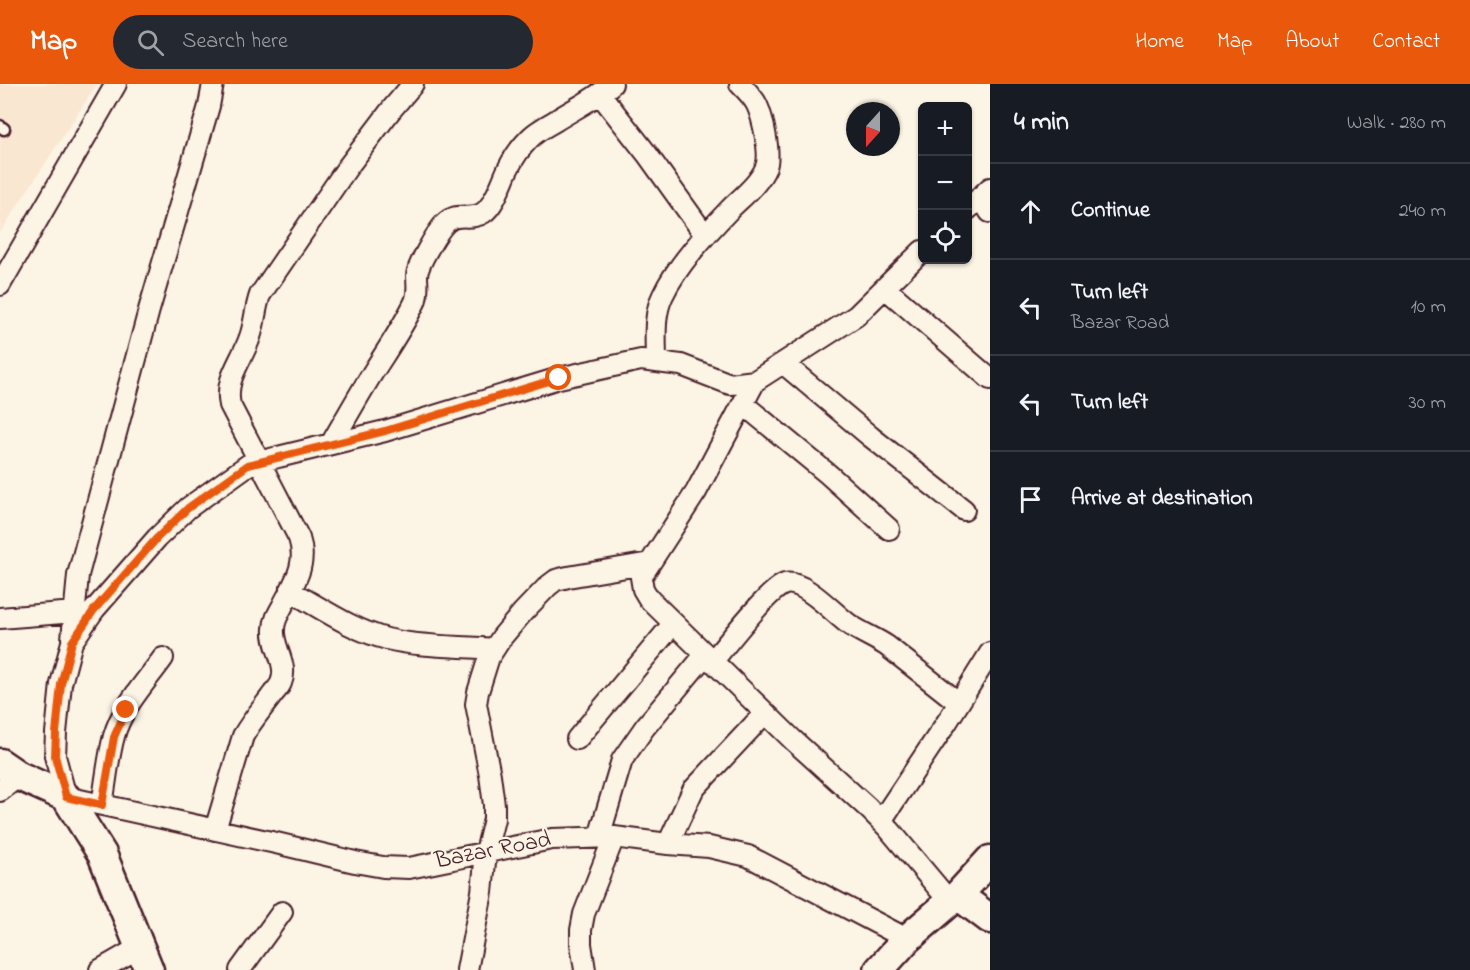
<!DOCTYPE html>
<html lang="en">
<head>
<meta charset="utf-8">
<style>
	:root { --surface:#171b24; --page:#242831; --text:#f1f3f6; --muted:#9ea1a6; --line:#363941; --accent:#ea580c }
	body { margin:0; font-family:"Indie Flower",sans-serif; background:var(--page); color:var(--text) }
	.controls { position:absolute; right:18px; top:18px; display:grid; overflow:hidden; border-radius:9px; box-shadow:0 2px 4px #0004 }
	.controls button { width:54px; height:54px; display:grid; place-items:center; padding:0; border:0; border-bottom:2px solid var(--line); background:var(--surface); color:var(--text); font:30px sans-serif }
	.compass { position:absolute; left:846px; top:18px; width:54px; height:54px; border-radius:50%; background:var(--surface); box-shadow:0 2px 4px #0004; rotate:201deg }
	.stop { position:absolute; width:18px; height:18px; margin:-14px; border:4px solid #ea580c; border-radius:50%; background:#fff }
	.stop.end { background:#ea580c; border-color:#fff; box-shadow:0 2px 6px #0008 }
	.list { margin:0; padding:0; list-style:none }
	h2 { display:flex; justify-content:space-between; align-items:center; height:78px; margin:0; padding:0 24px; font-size:26px }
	h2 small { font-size:20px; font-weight:400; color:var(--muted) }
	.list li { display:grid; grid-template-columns:39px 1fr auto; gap:18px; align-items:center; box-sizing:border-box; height:96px; padding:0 24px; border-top:2px solid var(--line) }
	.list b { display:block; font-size:22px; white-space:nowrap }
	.list p { margin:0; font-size:20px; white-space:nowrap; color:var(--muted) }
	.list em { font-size:20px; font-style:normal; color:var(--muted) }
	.icon { flex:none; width:33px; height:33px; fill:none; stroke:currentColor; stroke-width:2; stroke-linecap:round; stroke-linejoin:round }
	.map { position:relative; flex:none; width:990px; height:886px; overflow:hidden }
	header { display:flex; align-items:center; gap:36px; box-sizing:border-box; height:84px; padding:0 30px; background:var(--accent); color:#fff }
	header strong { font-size:28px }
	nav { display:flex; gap:33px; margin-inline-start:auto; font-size:21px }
	.search { width:420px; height:54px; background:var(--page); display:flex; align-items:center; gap:15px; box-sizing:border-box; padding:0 21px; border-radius:33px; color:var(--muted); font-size:22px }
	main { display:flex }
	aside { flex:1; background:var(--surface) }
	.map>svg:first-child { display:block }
	.built { fill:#fae7d2 }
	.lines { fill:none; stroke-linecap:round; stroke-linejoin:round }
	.lane-casing { stroke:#4a1f2b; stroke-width:15 }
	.street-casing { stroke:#4a1f2b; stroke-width:24 }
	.secondary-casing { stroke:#4a1f2b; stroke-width:33 }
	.lane { stroke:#fcf5e5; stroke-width:10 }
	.street { stroke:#fcf5e5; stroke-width:20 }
	.secondary { stroke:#fcf5e5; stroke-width:28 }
	.route { stroke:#ea580c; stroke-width:8 }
	.labels { text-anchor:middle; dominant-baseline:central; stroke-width:4.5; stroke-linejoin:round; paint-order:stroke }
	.street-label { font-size:24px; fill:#4a1f2b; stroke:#fcf5e5 }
</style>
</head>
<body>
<header>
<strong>Map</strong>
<div class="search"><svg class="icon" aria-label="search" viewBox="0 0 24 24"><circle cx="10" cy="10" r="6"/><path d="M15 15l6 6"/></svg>Search here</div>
<nav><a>Home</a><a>Map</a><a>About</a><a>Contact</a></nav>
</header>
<main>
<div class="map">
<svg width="990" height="886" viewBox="0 0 990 886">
	<rect width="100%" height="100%" fill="#fcf5e5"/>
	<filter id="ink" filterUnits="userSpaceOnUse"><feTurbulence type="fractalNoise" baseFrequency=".0167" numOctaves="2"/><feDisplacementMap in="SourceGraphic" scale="12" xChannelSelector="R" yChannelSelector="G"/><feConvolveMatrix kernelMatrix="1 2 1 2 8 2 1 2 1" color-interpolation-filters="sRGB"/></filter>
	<g filter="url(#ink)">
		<path class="built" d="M 0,0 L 97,0 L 0,149 Z"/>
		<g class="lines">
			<g class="lane-casing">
				<path id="lane" d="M 0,42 L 4,45"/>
			</g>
			<g class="street-casing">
				<path id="street" d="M 600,10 L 647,70 L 705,151
					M 981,112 L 990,128
					M 968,125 L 990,104
					M 0,201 L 116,0
					M 885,204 L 990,295
					M 656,278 C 656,256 653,231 663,211 C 677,181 708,148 730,125 C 742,113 759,100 766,83 C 771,70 763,34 757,21 C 753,13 746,6 740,0
					M 783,279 L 871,353 L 964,426
					M 755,297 L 696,408 L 641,493 L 643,505 L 649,515 L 793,656 L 868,724 L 888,744 L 950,818
					M 743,320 L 828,390 L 889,445
					M 331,360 C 346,334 360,309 375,285 C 389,263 404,241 415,218 C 419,208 417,201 417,191 C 418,180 435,152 442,143 C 455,125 469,138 483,129 C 495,121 502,97 508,85 C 513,75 521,63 529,55 C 535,48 546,42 555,37 C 574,25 595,15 612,0
					M 290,507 C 321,524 352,546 387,555 C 419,563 461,562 494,565
					M 0,534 L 75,528
					M 72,555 L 78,491 L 149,226 L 209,22 L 213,0
					M 712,578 C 725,562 769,505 785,500 C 804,495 835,531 850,541 C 862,549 875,554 887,562 L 959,619
					M 577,655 L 673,540
					M 0,707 L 19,692
					M 102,721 C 106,698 108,674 114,652 C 122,623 146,598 163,574
					M 881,737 L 947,638 L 990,569
					M 215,746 L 243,652 C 251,638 261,626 270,614 C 273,609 279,604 281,599 C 289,580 272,563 274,545 C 274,537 278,530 282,523 C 294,499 308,481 299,454 L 230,321 C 224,295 242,277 250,253 C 255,239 255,225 260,211 L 347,84 L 391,26 L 413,0
					M 599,753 L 622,676 L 645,643 L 705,571
					M 668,760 L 693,706 L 765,629
					M 907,855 L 748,772 L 709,763 L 668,760 L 614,753 L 552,755 L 409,784 L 383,783 L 355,778 L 276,759 L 66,713 L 55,672 L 56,649 L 61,600 L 72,558 L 94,526 L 157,454 L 188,424 L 248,381 L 278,373 L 385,347 L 559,294 L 641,276 L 681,281 L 730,300 L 755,297 L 856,232 L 922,167
					M 100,886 L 140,863
					M 240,886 L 282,828
					M 467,886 L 482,808 L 486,768 L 494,735 L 494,721 L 490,691 L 476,620 L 478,608 L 489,573 L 502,553 L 523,528 L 548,502 L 556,496 L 568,493 L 650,479
					M 585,886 L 581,860 L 581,846 L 584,830 L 614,753"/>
			</g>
			<g class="secondary-casing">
				<path id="secondary" d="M 0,679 L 19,692 L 66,713 L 102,770 L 149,886
					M 958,811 L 990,835
					M 879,886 L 907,855 L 958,811 L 990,776"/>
			</g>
			<use href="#lane" class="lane"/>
			<use href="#street" class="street"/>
			<use href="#secondary" class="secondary"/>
		</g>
	</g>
	<g class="lines" filter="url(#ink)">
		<path class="route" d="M 126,626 L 114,653 L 102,721 L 66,713 L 55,672 L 56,649 L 61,600 L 72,558 L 94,526 L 157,454 L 188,424 L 248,381 L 385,347 L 559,294"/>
	</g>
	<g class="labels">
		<g class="street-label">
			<text transform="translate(493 767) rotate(-11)">Bazar Road</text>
		</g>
	</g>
</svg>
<div class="controls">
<button>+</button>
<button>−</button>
<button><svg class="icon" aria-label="locate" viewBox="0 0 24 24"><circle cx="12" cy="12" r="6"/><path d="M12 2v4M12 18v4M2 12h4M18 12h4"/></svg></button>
</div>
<svg class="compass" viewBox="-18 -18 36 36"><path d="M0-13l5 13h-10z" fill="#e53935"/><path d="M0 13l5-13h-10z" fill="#9ea1a6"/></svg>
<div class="stop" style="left:559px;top:294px"></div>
<div class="stop end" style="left:126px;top:626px"></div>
</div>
<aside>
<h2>4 min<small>Walk · 280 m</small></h2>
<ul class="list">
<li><svg class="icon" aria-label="ahead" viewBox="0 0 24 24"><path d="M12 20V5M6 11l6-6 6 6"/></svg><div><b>Continue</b></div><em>240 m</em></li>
<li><svg class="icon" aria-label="left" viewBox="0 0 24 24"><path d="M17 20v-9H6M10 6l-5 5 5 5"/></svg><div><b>Turn left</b><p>Bazar Road</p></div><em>10 m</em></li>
<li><svg class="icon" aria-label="left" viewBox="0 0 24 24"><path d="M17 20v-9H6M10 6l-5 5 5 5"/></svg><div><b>Turn left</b></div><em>30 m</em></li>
<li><svg class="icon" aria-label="arrive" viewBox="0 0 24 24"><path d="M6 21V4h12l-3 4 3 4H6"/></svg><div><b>Arrive at destination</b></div></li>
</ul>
</aside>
</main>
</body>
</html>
